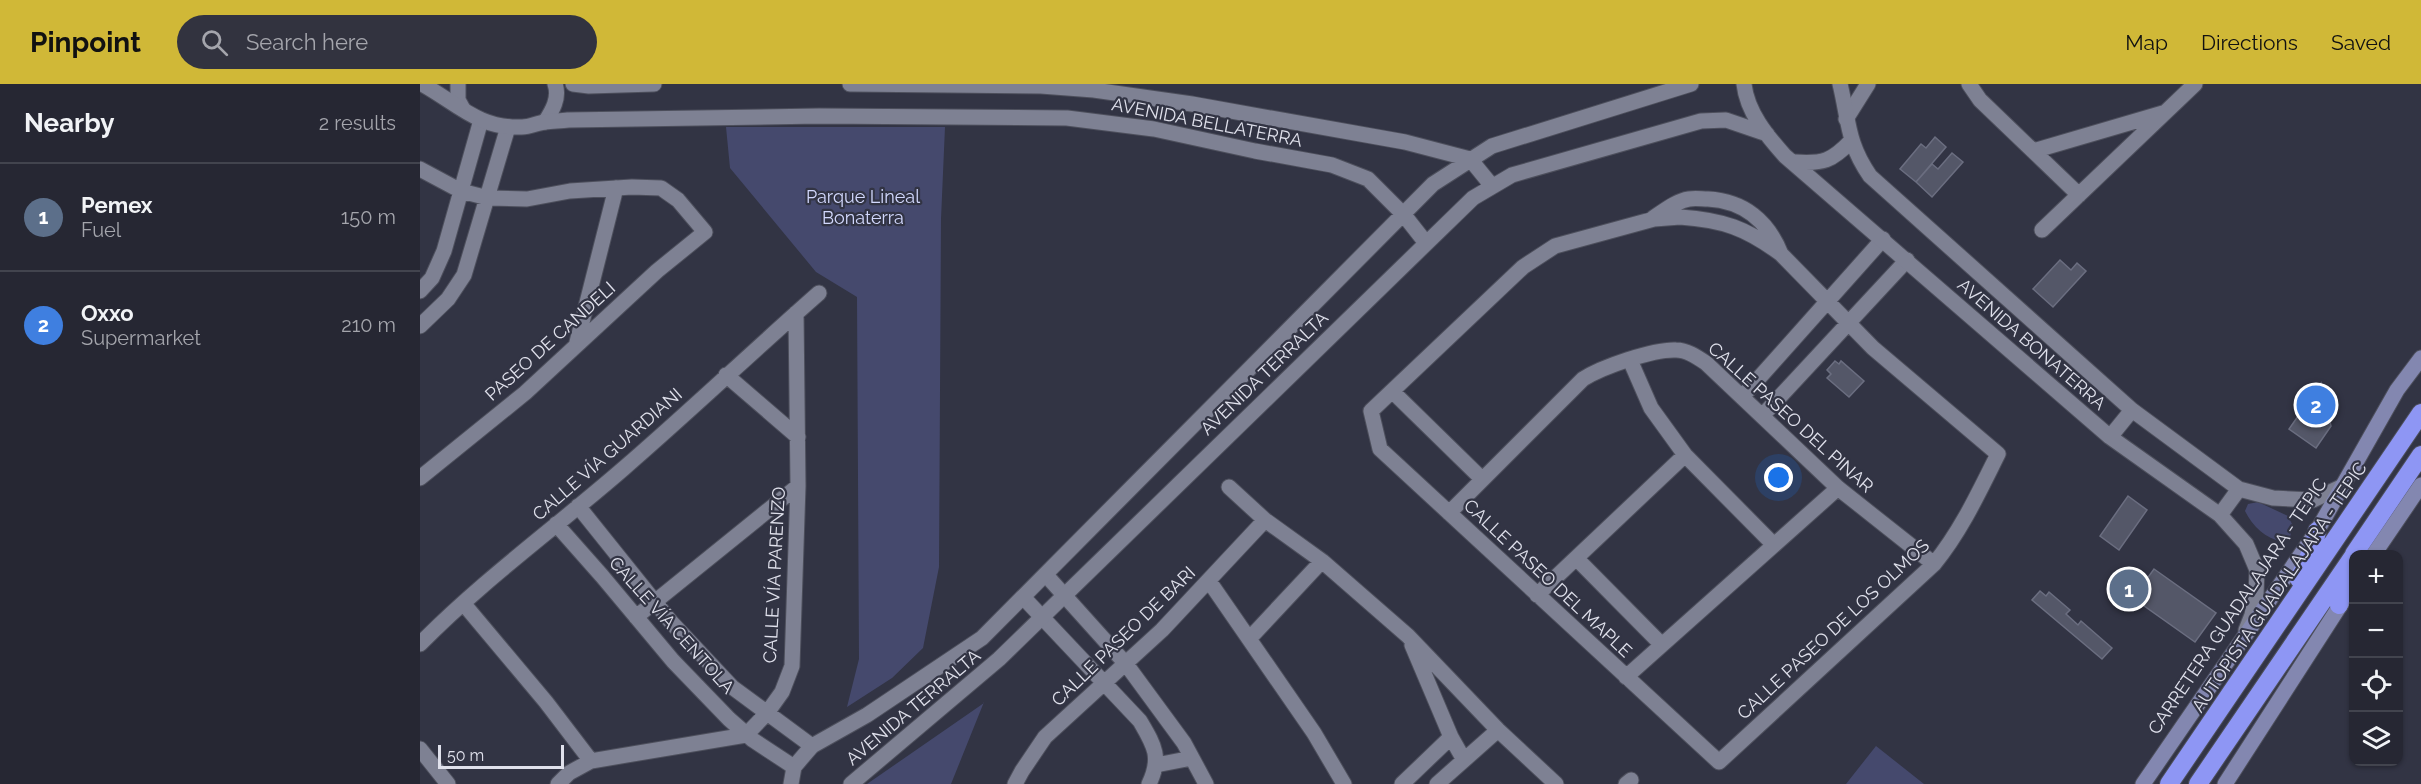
<!DOCTYPE html>
<html lang="en">
<head>
<meta charset="utf-8">
<style>
	:root { --surface:#262733; --page:#32333f; --text:#f1f3f6; --muted:#a4a5ac; --line:#42444e; --accent:#d0b837 }
	body { margin:0; font-family:Raleway,sans-serif; background:var(--page); color:var(--text) }
	.controls { position:absolute; right:18px; bottom:18px; display:grid; overflow:hidden; border-radius:12px; box-shadow:0 2px 4px #0004 }
	.controls button { width:54px; height:54px; display:grid; place-items:center; padding:0; border:0; border-bottom:2px solid var(--line); background:var(--surface); color:var(--text); font:30px sans-serif }
	.scale { position:absolute; left:18px; bottom:15px; width:126px; box-sizing:border-box; padding-left:6px; border:3px solid #e0e1ec; border-top:0; font-size:16px; line-height:21px; white-space:nowrap; color:#e0e1ec; -webkit-text-stroke:4px #323444; paint-order:stroke }
	.you { position:absolute; left:1359px; top:394px; width:21px; height:21px; margin:-15px; border:4px solid #fff; border-radius:50%; background:#1a73e8; box-shadow:0 0 0 9px #1a73e833 }
	.badge { display:grid; place-items:center; width:39px; height:39px; border-radius:50%; background:var(--accent); color:#fff; font-size:20px; font-weight:700 }
	.pin { position:absolute; translate:-50% -50%; border:3px solid #fff; box-shadow:0 2px 6px #0006 }
	.list { margin:0; padding:0; list-style:none }
	h2 { display:flex; justify-content:space-between; align-items:center; height:78px; margin:0; padding:0 24px; font-size:26px }
	h2 small { font-size:20px; font-weight:400; color:var(--muted) }
	.list li { display:grid; grid-template-columns:39px 1fr auto; gap:18px; align-items:center; box-sizing:border-box; height:108px; padding:0 24px; border-top:2px solid var(--line) }
	.list b { display:block; font-size:22px; white-space:nowrap }
	.list p { margin:0; font-size:20px; white-space:nowrap; color:var(--muted) }
	.list em { font-size:20px; font-style:normal; color:var(--muted) }
	.icon { flex:none; width:33px; height:33px; fill:none; stroke:currentColor; stroke-width:2; stroke-linecap:round; stroke-linejoin:round }
	.map { position:relative; flex:none; width:2001px; height:700px; overflow:hidden }
	header { display:flex; align-items:center; gap:36px; box-sizing:border-box; height:84px; padding:0 30px; background:var(--accent); color:#111 }
	header strong { font-size:28px }
	nav { display:flex; gap:33px; margin-inline-start:auto; font-size:21px }
	.search { width:420px; height:54px; background:var(--page); display:flex; align-items:center; gap:15px; box-sizing:border-box; padding:0 21px; border-radius:33px; color:var(--muted); font-size:22px }
	main { display:flex }
	aside { flex:1; background:var(--surface) }
	.map>svg:first-child { display:block }
	.green { fill:#45496d }
	.building { fill:#545768; stroke:#6b6e80; stroke-width:1.5 }
	.lines { fill:none; stroke-linecap:round; stroke-linejoin:round }
	.minor-casing { stroke:#4d4f5c; stroke-width:17 }
	.tertiary-casing { stroke:#4d4f5c; stroke-width:17 }
	.secondary-casing { stroke:#4d4f5c; stroke-width:17 }
	.motorway-casing { stroke:#4d4f5c; stroke-width:20 }
	.minor { stroke:#7e8193; stroke-width:15 }
	.tertiary { stroke:#7e8193; stroke-width:15 }
	.secondary { stroke:#8387b0; stroke-width:15 }
	.motorway { stroke:#8e96f4; stroke-width:18 }
	.labels { text-anchor:middle; dominant-baseline:central; stroke-width:4.5; stroke-linejoin:round; paint-order:stroke }
	.street-label { font-size:18px; fill:#e0e1ec; stroke:#323444 }
	.park-label { font-size:18px; fill:#d2d8fd; stroke:#323444 }
</style>
</head>
<body>
<header>
<strong>Pinpoint</strong>
<div class="search"><svg class="icon" aria-label="search" viewBox="0 0 24 24"><circle cx="10" cy="10" r="6"/><path d="M15 15l6 6"/></svg>Search here</div>
<nav><a>Map</a><a>Directions</a><a>Saved</a></nav>
</header>
<main>
<aside>
<h2>Nearby<small>2 results</small></h2>
<ul class="list">
<li><span class="badge" style="background:#5c6f8a">1</span><div><b>Pemex</b><p>Fuel</p></div><em>150 m</em></li>
<li><span class="badge" style="background:#3f7fe0">2</span><div><b>Oxxo</b><p>Supermarket</p></div><em>210 m</em></li>
</ul>
</aside>
<div class="map">
<svg width="2001" height="700" viewBox="0 0 2001 700">
	<rect width="100%" height="100%" fill="#323444"/>
	<path class="green" d="M 306,43 L 525,43 L 521,135 L 519,483 L 503,564 L 472,594 L 427,623 L 439,575 L 437,213 L 396,188 L 310,84 Z
		M 1838,418 L 1868,432 L 1873,442 L 1870,453 L 1863,458 C 1845,454 1833,443 1825,427 L 1828,420 Z
		M 564,618 L 531,700 L 447,700 L 564,619 Z
		M 1456,662 L 1504,700 L 1426,700 Z"/>
	<path class="building" d="M 1515,53 L 1526,63 L 1496,98 L 1480,85 L 1501,60 L 1506,64 Z
		M 1532,69 L 1543,78 L 1512,113 L 1496,98 L 1512,80 L 1518,85 Z
		M 1640,176 L 1651,186 L 1657,179 L 1666,187 L 1633,223 L 1613,205 Z
		M 1415,277 L 1419,280 L 1421,277 L 1444,297 L 1429,313 L 1407,294 L 1411,290 L 1407,286 Z
		M 1901,299 L 1911,342 L 1896,364 L 1869,345 Z
		M 1708,412 L 1727,426 L 1699,466 L 1680,452 Z
		M 1734,485 L 1796,529 L 1775,558 L 1713,514 Z
		M 1620,507 L 1626,512 L 1629,508 L 1650,526 L 1646,530 L 1658,541 L 1661,537 L 1692,564 L 1682,575 L 1612,516 Z"/>
	<g class="lines">
		<g class="minor-casing">
			<path id="minor" d="M 38,0 L 38,16 L 43,25
				M 1549,0 L 1560,16 L 1659,111
				M 1426,35 L 1448,0
				M 125,38 C 132,27 140,14 135,0
				M 1613,67 L 1743,29
				M 0,85 L 41,107 L 68,114 L 107,115 L 150,107 L 212,103 L 241,104 L 258,116 L 285,148 L 237,187 L 105,309 L 0,394
				M 1260,133 C 1303,136 1326,144 1361,170 L 1453,264 L 1578,370 C 1559,408 1541,447 1514,480 L 1299,678 L 960,365 L 951,327 L 1103,183 L 1135,162 L 1234,135 Z
				M 1233,134 C 1244,127 1256,117 1269,115 C 1275,114 1282,115 1288,115 C 1324,117 1348,137 1361,170
				M 1622,146 L 1775,0
				M 0,207 L 12,194 L 24,167 L 61,36
				M 0,242 L 28,215 L 44,191 L 88,43
				M 156,262 L 196,104
				M 1210,276 L 1231,324 L 1265,371 L 1354,461
				M 306,291 L 378,353
				M 972,307 L 1062,395
				M 1322,313 L 1463,155
				M 1342,332 L 1487,176
				M 809,403 L 845,436 L 902,477 L 988,552 L 1078,646 L 1136,700
				M 158,422 L 251,538 L 312,603 L 392,662
				M 1029,429 L 1163,295 C 1182,283 1233,265 1256,266 C 1267,266 1277,273 1286,279 L 1418,404 L 1514,480
				M 136,440 L 182,492 L 253,577 L 309,635 L 333,656 L 374,683
				M 1156,474 L 1242,561
				M 626,491 L 706,580 L 764,659 L 786,700
				M 789,497 L 894,649 L 924,700
				M 1117,511 L 1265,371
				M 603,513 L 720,637 C 734,661 742,673 729,700
				M 43,519 L 126,618 L 171,677
				M 216,533 L 378,402
				M 829,555 L 902,477
				M 0,560 C 63,496 135,444 203,385 C 269,328 333,267 399,209
				M 992,561 L 1031,653 L 1044,676
				M 1206,593 L 1418,404
				M 0,665 L 28,700
				M 736,681 L 772,674
				M 138,700 L 149,689 L 171,677 L 326,651 L 347,629 L 362,608 L 372,582 L 378,402 L 376,229
				M 595,700 L 602,687 L 625,653 L 742,546 L 845,436
				M 982,700 L 1031,653
				M 1017,700 L 1078,646
				M 1206,700 L 1211,696"/>
		</g>
		<g class="tertiary-casing">
			<path id="tertiary" d="M 2,0 C 38,20 59,45 102,43 C 110,43 117,39 125,38 C 133,37 141,37 148,36 L 399,32 L 647,34 L 734,45 L 835,67 L 912,81 L 948,95 L 984,131 L 1006,159
				M 153,0 L 169,2 L 234,0
				M 430,0 L 621,2 L 674,6 L 772,20 L 985,58 L 1050,75 L 1072,102
				M 1324,0 C 1327,28 1347,52 1365,72 L 1690,353 L 1800,431 L 1826,460 L 1837,486 L 1836,510 L 1832,531 L 1826,546
				M 1420,0 C 1429,37 1427,59 1450,92 L 1712,326 L 1819,405 L 1853,414 L 1893,416 L 1923,402
				M 1375,78 C 1403,80 1412,77 1431,57
				M 1690,353 L 1712,326
				M 1800,431 L 1819,405
				M 371,700 L 374,683 L 392,662 L 447,631 L 562,554 L 1013,100 L 1072,62 L 1271,0
				M 431,700 L 579,575 L 1053,114 L 1092,91 L 1281,37 L 1306,36 L 1347,50"/>
		</g>
		<g class="secondary-casing">
			<path id="secondary" d="M 1954,470 L 2001,401
				M 1723,700 L 1897,447 L 1977,306 L 2001,274
				M 1805,700 L 1934,500"/>
		</g>
		<g class="motorway-casing">
			<path id="motorway" d="M 1934,470 L 2001,371
				M 1879,495 L 1894,461 L 1897,447
				M 1919,521 L 1927,488
				M 1749,700 L 2001,329
				M 1778,700 L 1934,471"/>
		</g>
		<use href="#minor" class="minor"/>
		<use href="#tertiary" class="tertiary"/>
		<use href="#secondary" class="secondary"/>
		<use href="#motorway" class="motorway"/>
	</g>
	<g class="labels">
		<g class="street-label">
			<text transform="translate(787 38) rotate(11)">AVENIDA BELLATERRA</text>
			<text transform="translate(130 257) rotate(-42)">PASEO DE CANDELI</text>
			<text transform="translate(1612 260) rotate(41)">AVENIDA BONATERRA</text>
			<text transform="translate(844 289) rotate(-44)">AVENIDA TERRALTA</text>
			<text transform="translate(1371 333) rotate(42)">CALLE PASEO DEL PINAR</text>
			<text transform="translate(187 370) rotate(-41)">CALLE VÍA GUARDIANI</text>
			<text transform="translate(354 491) rotate(-87)">CALLE VÍA PARENZO</text>
			<text transform="translate(1128 494) rotate(43)">CALLE PASEO DEL MAPLE</text>
			<text transform="translate(1859 503) rotate(-56)">AUTOPISTA GUADALAJARA - TEPIC</text>
			<text transform="translate(1817 522) rotate(-56)">CARRETERA GUADALAJARA - TEPIC</text>
			<text transform="translate(252 541) rotate(48)">CALLE VÍA CENTOLA</text>
			<text transform="translate(1413 545) rotate(-43)">CALLE PASEO DE LOS OLMOS</text>
			<text transform="translate(703 552) rotate(-44)">CALLE PASEO DE BARI</text>
			<text transform="translate(493 623) rotate(-40)">AVENIDA TERRALTA</text>
		</g>
		<g class="park-label">
			<text x="443" y="112">Parque Lineal<tspan x="443" dy="21">Bonaterra</tspan></text>
		</g>
	</g>
</svg>
<div class="controls">
<button>+</button>
<button>−</button>
<button><svg class="icon" aria-label="locate" viewBox="0 0 24 24"><circle cx="12" cy="12" r="6"/><path d="M12 2v4M12 18v4M2 12h4M18 12h4"/></svg></button>
<button><svg class="icon" aria-label="layers" viewBox="0 0 24 24"><path d="M12 4l9 5-9 5-9-5zM3 14l9 5 9-5"/></svg></button>
</div>
<div class="scale">50 m</div>
<div class="you"></div>
<div class="pin badge" style="left:1709px;top:505px;background:#5c6f8a">1</div>
<div class="pin badge" style="left:1896px;top:321px;background:#3f7fe0">2</div>
</div>
</main>
</body>
</html>
